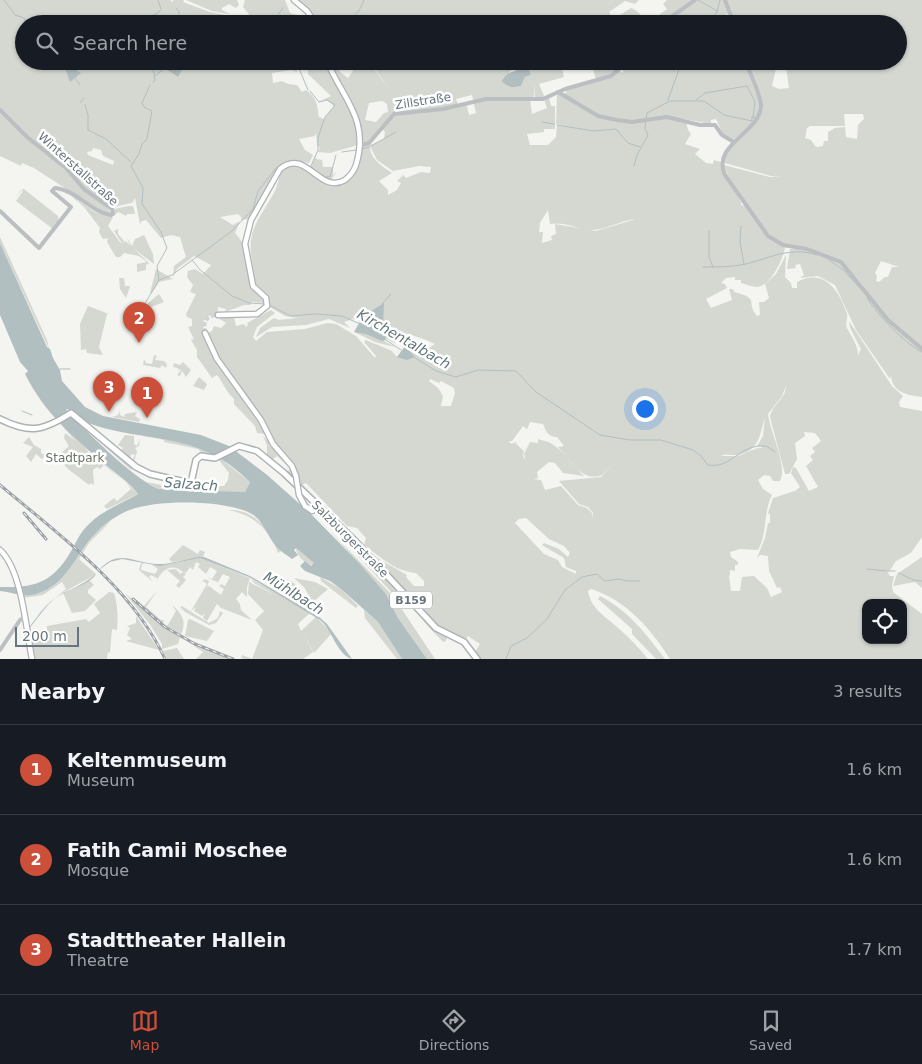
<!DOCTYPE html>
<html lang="en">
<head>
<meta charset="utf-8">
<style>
	:root { --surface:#171b24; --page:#242831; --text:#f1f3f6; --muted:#9ea1a6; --line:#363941; --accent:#cc4f39 }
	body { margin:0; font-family:"DejaVu Sans",sans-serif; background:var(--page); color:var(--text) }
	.controls { position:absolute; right:15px; bottom:15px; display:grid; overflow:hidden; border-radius:10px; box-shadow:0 1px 4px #0004 }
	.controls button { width:45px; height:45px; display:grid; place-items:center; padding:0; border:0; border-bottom:1px solid var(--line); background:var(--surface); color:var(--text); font:25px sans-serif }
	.scale { position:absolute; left:15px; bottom:12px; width:64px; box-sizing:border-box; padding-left:5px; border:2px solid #67767e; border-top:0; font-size:14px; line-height:18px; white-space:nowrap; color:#67767e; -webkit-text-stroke:4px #fff; paint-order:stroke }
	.you { position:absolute; left:644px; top:408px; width:18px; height:18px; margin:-12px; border:4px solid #fff; border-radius:50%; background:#1a73e8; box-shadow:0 0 0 8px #1a73e833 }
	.badge { display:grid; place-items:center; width:32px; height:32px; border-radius:50%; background:var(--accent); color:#fff; font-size:16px; font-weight:700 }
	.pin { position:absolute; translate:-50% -41px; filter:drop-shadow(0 1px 2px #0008) }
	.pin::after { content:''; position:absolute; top:26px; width:18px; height:15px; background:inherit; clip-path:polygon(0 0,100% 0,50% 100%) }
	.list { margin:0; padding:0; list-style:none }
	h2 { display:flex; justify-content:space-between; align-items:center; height:65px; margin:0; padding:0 20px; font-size:21px }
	h2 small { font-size:16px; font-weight:400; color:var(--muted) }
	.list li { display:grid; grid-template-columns:32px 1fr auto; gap:15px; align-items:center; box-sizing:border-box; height:90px; padding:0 20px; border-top:1px solid var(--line) }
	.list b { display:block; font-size:19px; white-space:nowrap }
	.list p { margin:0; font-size:16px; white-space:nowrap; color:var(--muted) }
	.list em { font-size:16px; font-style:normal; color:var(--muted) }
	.icon { flex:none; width:28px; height:28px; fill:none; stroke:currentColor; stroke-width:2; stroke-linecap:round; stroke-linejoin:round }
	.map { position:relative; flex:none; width:922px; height:659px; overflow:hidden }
	.search { position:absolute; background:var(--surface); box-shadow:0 1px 4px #0004; left:15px; right:15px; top:15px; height:55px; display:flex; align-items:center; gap:12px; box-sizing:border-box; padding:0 18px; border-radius:28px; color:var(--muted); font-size:19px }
	.sheet { height:335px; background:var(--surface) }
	nav { display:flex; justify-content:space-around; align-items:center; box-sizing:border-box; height:70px; border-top:1px solid var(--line); background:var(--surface); font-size:14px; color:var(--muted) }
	nav a { display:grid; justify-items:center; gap:2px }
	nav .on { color:var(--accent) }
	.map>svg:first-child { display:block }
	.green { fill:#d4d8d1; fill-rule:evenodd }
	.water { fill:#b2bfc1; fill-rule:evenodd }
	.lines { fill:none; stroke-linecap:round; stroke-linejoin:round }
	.stream { stroke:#b2bfc1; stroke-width:1 }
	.secondary-tunnel { stroke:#d1d4d4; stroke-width:4.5; stroke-dasharray:4.5 2; stroke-linecap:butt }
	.secondary-casing { stroke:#aeb3b6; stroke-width:7 }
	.primary-casing { stroke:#adb2b4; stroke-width:8 }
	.tertiary { stroke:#bbbfc2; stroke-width:4 }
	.secondary { stroke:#fff; stroke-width:4.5 }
	.primary { stroke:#fff; stroke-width:5 }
	.rail-casing { stroke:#9ca2a6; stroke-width:3 }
	.rail { stroke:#fff; stroke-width:1; stroke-dasharray:4; stroke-linecap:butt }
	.secondary-bridge-casing { stroke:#aeb3b6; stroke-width:7; stroke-linecap:butt }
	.secondary-bridge { stroke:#fff; stroke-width:4.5 }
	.labels { text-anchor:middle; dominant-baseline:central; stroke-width:5; stroke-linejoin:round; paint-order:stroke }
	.shield { fill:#fff; stroke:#959fa5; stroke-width:1 }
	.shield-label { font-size:11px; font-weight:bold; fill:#67767e }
	.street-label { font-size:12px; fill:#67767e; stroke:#fff }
	.park-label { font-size:12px; fill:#6a7665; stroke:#fff }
	.water-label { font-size:14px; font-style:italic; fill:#63777b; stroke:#fff }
</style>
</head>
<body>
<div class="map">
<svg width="922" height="659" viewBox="0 0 922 659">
	<rect width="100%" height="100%" fill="#f4f4f1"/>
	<path class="green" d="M 0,0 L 170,0 L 173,2 L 173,0 L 184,0 L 183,2 L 210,12 L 239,18 L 238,21 L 240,23 L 24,24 L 24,61 L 296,61 L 297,72 L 291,70 L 272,73 L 273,83 L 282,81 L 288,84 L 297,85 L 302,92 L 306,90 C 317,98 317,104 319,117 L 324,119 L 334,106 L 327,100 L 318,102 L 331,96 L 308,74 L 307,62 L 326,61 L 351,105 L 357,129 L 358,145 L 330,153 L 318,152 L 320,148 L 317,145 L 316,132 L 315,136 L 299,139 L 305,150 L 313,155 L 309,163 L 293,161 L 279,167 L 249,219 L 240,220 L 242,218 L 238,214 L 220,217 L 233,225 L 240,221 L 235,233 L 243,243 L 253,287 L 266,303 L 252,302 L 250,305 L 244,305 L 225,312 L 226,309 L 218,307 L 217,316 L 234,317 L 236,326 L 244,324 L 246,327 L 248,325 L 247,323 L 271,310 L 275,313 L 257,327 L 253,337 L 256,341 L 267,332 L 305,329 L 327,323 L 336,324 L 356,336 L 375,358 L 376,356 L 364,342 L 366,340 L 392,351 L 397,357 L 401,352 L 415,357 L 404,351 L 405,346 L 399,344 L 391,335 L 394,331 L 408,335 L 413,348 L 424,350 L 423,352 L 426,354 L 429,348 L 435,344 C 423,338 408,334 394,330 L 390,335 L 396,344 L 363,326 L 360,323 L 361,321 L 353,319 L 344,322 L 350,328 L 329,319 L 306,325 L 272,327 L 256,337 L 260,328 L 274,318 L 279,320 L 298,318 L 285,316 L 270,307 C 267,297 260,294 255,285 C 252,279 254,272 253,266 C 245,230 259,221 275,191 C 281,178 278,166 296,164 C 310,168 318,183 333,184 C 341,185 351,179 355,171 C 376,131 344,95 328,61 L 345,61 L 346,64 L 339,71 L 348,78 L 354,69 L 349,68 L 347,61 L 368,61 L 390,90 L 370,62 L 628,61 L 615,73 L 596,80 L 592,65 L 562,68 L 564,77 L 539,84 L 545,98 L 535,99 L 534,83 L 534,96 L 530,99 L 532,114 L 547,108 L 544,99 L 549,97 L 551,106 L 555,106 L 555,129 L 544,129 L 544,132 L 527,134 L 530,145 L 548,145 L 556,137 L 557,125 L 581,129 L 556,124 L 557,94 C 581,101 593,117 621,122 C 645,126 660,113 686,122 L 688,130 L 691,134 L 685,144 L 700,149 L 695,154 L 706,163 L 713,164 L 714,160 L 721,162 C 720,176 735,189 741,202 L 741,205 L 745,206 L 767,236 L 785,247 C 784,257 771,286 757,287 C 752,287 746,284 741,283 L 741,280 L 735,280 L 735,277 L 726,278 L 721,283 L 725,284 L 727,288 L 706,299 L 711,308 L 732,300 L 729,289 L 733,289 L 734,292 C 761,299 745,301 757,316 L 760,315 L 759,302 L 764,302 L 769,298 L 765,284 L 776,274 L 786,255 L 785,277 L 791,283 L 792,288 L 797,288 L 797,282 C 824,268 839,290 847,314 C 848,319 845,324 847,328 C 851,336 858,345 858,355 L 861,349 L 850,328 L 849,321 L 892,386 L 903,396 L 899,402 L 900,407 L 922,411 L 922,537 L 911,553 L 896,561 L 888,573 L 890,576 L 894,576 L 892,585 L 893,592 L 922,614 L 922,659 L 670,659 C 651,629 626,600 591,589 L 588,591 C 591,609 605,616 617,627 C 629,637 639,648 648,659 L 479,659 L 475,652 L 480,644 L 468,636 L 465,641 L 437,626 L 357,542 L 379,559 L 407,575 L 406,577 L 414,586 L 424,586 L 424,581 L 416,573 C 395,571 383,559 364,545 L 366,538 L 357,528 L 347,526 L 307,484 L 305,483 L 300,487 C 298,464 287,461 276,444 C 271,437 269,428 263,420 C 243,392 218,365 207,333 L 212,331 L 214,326 L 221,328 L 226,323 L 212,314 L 205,318 L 202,324 L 214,357 L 264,429 L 265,434 L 257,433 L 255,426 L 234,404 L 234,399 C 226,392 223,382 217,375 L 212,378 L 197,357 L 197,350 L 191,340 L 194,339 L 188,327 L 192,326 L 192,319 L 187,317 L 186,314 L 196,294 L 190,292 L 193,285 L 187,277 L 188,271 L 195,269 L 203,274 L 211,265 L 194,256 L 178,268 L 173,277 L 174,266 L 186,257 L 180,237 L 171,235 L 161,238 L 146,220 L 142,221 L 140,224 L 135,198 L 132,203 L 113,207 L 104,204 L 111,213 L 100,211 L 34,168 L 22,163 L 21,166 L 0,156 ZM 526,62 L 531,75 L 525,77 L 521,86 C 513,88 507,88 503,81 L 510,71 L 520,68 ZM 472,95 L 476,113 L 469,115 L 466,102 L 458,105 L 456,99 ZM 382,101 L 387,104 L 388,112 L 384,113 L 376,122 L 365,120 L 369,103 ZM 382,129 L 385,132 L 384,139 L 371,145 L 372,140 ZM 370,146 L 377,160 L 393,171 L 419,166 L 431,167 L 430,173 L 421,172 L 406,178 L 403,175 L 397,181 L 401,183 L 397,190 L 388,195 L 388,190 L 379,181 L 392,173 C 382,166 370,159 370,146 ZM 93,148 L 101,150 L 103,156 L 114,161 L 113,165 L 88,155 L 87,152 L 92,151 ZM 548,210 L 550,224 C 566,221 578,230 593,230 C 608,229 622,220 636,219 L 596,231 L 555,224 L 556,234 L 551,236 L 552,240 L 542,243 L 543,232 L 539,232 L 540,223 ZM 430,379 L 439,383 L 441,381 L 454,388 L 455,393 L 451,406 L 441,406 L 443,396 L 438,388 L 429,381 ZM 786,386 C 786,399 772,404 770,417 L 785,474 L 789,474 L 797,459 L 795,443 L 805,436 L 804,432 L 815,433 L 821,441 L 812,448 L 815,452 L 810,456 L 813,460 L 806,466 L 818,487 L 809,491 L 796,468 L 793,467 L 791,473 L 800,487 L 795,491 L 773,498 L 768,513 L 770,515 L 770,523 L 768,523 L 765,538 L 757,558 L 760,555 L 768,556 L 769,571 L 777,588 L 780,587 L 782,592 L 771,597 L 767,588 L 754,576 L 742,577 L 740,591 L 731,591 L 729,576 L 720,585 L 730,575 L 730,570 L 735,571 L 735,565 L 738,565 L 738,562 L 731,557 L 730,552 L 740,549 L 758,550 C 768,532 763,512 772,495 L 763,489 L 758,480 L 764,475 L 770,476 L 773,481 L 780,481 C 788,466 770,432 768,414 L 782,396 ZM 765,417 L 763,436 L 757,446 L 760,446 L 762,448 C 753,447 746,455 736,456 L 733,460 L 735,456 L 721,456 C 724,454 730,455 736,455 C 759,453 760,434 765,417 ZM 530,422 L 543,424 C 546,431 548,437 557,437 L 564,446 L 558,447 C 570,460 582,483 602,475 L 613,464 L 601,477 L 559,481 L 579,504 L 588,507 L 593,513 L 592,519 L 592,513 L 587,508 L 578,505 L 561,486 L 545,490 L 541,480 L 533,479 L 538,478 L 537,472 L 549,462 L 555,463 L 563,473 L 584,476 C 573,467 565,452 552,444 C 548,441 544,441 538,439 L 538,443 L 530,442 L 524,454 L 526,461 L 523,456 L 524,451 L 516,444 L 517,442 L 511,444 L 509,441 L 512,441 L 523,426 L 527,429 ZM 526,518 L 549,539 L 564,546 L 570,553 L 568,557 L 559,549 L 544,543 L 542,545 L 564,558 L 566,567 L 576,571 L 576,574 L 562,567 L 558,560 L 544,554 L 515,523 L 519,519 ZM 866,603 L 903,603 L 903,640 L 866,640 Z
		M 186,0 L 237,0 L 239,5 L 236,8 L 229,4 L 222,8 L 222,10 L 230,14 L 212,11 Z
		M 245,0 L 285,0 L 290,13 L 312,20 L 315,24 L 258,24 L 260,20 L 252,18 L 243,7 Z
		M 297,0 L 639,0 L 635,4 L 625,1 L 609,12 L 612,18 L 604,24 L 317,24 Z
		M 667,0 L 694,0 L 661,23 L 659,15 L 667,9 L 663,4 Z
		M 696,0 L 724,0 L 729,13 L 725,15 L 727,20 L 731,18 L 734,24 L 683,24 L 677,12 Z
		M 726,0 L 922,0 L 922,397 C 908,395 892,393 891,375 L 890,379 L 856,330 L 835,285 L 818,276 L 800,278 L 804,275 L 800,264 L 795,265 L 796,268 L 787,269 L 790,249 L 804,249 L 841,263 L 866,290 C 849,267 838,257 809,249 C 801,246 791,247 783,244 C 762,235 730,186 724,165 L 770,177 L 780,176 L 771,176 L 725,163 L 724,160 L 730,148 L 752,127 L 762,109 L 746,61 L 770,61 L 776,69 L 772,86 L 779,89 L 789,88 L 786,67 L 777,67 L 771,61 L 898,61 L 898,24 L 735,24 ZM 844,114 L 863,114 L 864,119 L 858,125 L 857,139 L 846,137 L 845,127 L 835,128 L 828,132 L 828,141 L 824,141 L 823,146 L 816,147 L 811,140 L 805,138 L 807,128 L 810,126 L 845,126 ZM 881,261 L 899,267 L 892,267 L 888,277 L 885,277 L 879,282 L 876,281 L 877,276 L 875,273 Z
		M 631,8 C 639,10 642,20 653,23 L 606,24 Z
		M 630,61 L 744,61 L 760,104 L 757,118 L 752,117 L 756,119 L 736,138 L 732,139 L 723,134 L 716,119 L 711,120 L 711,124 L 667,116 L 632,121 L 597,115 L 562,94 L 566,93 L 566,90 L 603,80 L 620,71 L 623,73 L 623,69 Z
		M 315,156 L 316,159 L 322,160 L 323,167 L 333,167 L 333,175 L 337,171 L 331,180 L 323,178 L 311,168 Z
		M 24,189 L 58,216 L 59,220 L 53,229 L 16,201 L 23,191 L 22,190 L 15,198 L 21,190 Z
		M 69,194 L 95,212 L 113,217 L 108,226 L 120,242 L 122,243 L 114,231 L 118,229 L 118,234 L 124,241 L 122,243 L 126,241 L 130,246 L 127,238 L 132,246 L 135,239 L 144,235 L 153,254 L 154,264 L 133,248 L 149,263 L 146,265 L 146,270 L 137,272 L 137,264 L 147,262 L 139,256 L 124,253 L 120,257 L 116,257 L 107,242 L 108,238 L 103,239 L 99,232 L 100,228 L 84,207 Z
		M 129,206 L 133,206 L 135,214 L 127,214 L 126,216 L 118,212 L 115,215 L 114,209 Z
		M 0,237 L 47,340 L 49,349 L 0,243 Z
		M 156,269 L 173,279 L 159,282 L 152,293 L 150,293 Z
		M 119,278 L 124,278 L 125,286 L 130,286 L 126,298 L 120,289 Z
		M 159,294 L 164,302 L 151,307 L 150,312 L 144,313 L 148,303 Z
		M 88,306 L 109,314 L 107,314 L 99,347 L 103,355 L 87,353 L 86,349 L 81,350 L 80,324 Z
		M 358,327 L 395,347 L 375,342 L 354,332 Z
		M 154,355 L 157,356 L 155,360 L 164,361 L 167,364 L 166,368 L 162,365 L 160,368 L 143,365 L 144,359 L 146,363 L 152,364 Z
		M 183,362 L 191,370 L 186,377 L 182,371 L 180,376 L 177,375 L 181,370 L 179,369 L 178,371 L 178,368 L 173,367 L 174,363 L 180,365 Z
		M 199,377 L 207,384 L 204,390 L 193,386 Z
		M 120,411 L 120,415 L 124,417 L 125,414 L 137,412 L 135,416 L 140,419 L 139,422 L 112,417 L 118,415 Z
		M 76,421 L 133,467 L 131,470 Z
		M 61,425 L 86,448 L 91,457 L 99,459 L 123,481 L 104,465 L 100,469 L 97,467 L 93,470 L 94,485 L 91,483 L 89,485 L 68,469 L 57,457 L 69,446 L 64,438 L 65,433 L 76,441 Z
		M 125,435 L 134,436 L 134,444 L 137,446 L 140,439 L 139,446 L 135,448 L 137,451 L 134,462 L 132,461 L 135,455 L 131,454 L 130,460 L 120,452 L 123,448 L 118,445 Z
		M 263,436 L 269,442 L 269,446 C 282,452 293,469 296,483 L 287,473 L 290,468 L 277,456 L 271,461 L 267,458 L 267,445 Z
		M 29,437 L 34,445 L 41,449 L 41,453 L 45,455 L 42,459 L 36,454 L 31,462 L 26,456 L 33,447 L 23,443 Z
		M 156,438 L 180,441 L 216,455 L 201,452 L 198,449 L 164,442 L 164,440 Z
		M 220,458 L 250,482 L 245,492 L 199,491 L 197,487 L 224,486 L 228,480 L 229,473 L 218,459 Z
		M 125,481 L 138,494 L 107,509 L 104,506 L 114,498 L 117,501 L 131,489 Z
		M 146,482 L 181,489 L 182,485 L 195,491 L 158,489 Z
		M 228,510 C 256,508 267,531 281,551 L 278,553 C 270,529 252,514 228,510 Z
		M 111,521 L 89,543 L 79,559 L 96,574 L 95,575 L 60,594 L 43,607 L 66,589 L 62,582 L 43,595 L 23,598 L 23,595 C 72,595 75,542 111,521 Z
		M 330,531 L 393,596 L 435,659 L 427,659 L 398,618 L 386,594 Z
		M 345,535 L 399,591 L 393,594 L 342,539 Z
		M 183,545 L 198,554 L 200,550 L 205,552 L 203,557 L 172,562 L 169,559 Z
		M 296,548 L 314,563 L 314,565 C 306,566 296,555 296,548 Z
		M 922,557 L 922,588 L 915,582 L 893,586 L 897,574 Z
		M 200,558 L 250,578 L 247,587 L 247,597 L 242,592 L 236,599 L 240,604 L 241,610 L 252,620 L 221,608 L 217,604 L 207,621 L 203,618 L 205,613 L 202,616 L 194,611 L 196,607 L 191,611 L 207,584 L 203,581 L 196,586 L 205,579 L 209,581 L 207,587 L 209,586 L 221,595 L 224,589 L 219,586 L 221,584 L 225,586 L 230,577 L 223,574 L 218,582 L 220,583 L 207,578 L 212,579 L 217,571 L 210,567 L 206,574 L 198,567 L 200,564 L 196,562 L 193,570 L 190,567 L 186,573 L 183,571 L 186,574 L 183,577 L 186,580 L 179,588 L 176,585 L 180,581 L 167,570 L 176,569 L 180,574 L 183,572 C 171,562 162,571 157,580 L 157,578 L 151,575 L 149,577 L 153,582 L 139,570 L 141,563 L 145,563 L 142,564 L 141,570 L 155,574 L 158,569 L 152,565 L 169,564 Z
		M 279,576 C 289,578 303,588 304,598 L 276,582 Z
		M 320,577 L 341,589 L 358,606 L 356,608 L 321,581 Z
		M 294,578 L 315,582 L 328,589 L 313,602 L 304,587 Z
		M 251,579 L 310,613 L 298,624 L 301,631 L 316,617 L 332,633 L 314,653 L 302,631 L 313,652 L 303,659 L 244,659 L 241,658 L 242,655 L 252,659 L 263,630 L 255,620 L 264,611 L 248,594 L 249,582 L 275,595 L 254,583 Z
		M 90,581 L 94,585 L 88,590 L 88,593 L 96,600 L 85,611 L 72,613 L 63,593 Z
		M 157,591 L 146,607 L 161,620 L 164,620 L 163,623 L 165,625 L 168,625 L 176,611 L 172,605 C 182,614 187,621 181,634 L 164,625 L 143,607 Z
		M 109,592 L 114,593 C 118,606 118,617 117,630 L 112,629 L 110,653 L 108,652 L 107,659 L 35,659 L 31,643 L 47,639 L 47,626 L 86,619 L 89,622 L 100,613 L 94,604 Z
		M 125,593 L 163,627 L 180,637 L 178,644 L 162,649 L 162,644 L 151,626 Z
		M 600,596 C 629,611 646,634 665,659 L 656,659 L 632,634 L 632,629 L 598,599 Z
		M 182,606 L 209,623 L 218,618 L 220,611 L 223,613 L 216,623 L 209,625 L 185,612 L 180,607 Z
		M 415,606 L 439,633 L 447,637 L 446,641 L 443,642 C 433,631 420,620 415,606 Z
		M 364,610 L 378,622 L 402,659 L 397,659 L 365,618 Z
		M 136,616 L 159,650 L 126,641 L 132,639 L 127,635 L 130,628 L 127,626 L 136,623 Z
		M 190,619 L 214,631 L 207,641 L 185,636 L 188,620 Z
		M 184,639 L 230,659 L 196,659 L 203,652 Z
		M 177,648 L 184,659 L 167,659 L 163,651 Z"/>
	<path class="water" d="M 165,61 L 187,61 L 178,77 L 166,69 L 163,63 Z
		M 526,62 L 531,75 L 525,77 L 521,86 C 513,88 508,88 502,81 C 508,70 512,74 520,68 C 522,66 523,63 526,62 Z
		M 64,65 L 70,66 L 81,73 L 70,82 Z
		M 0,243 L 47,347 L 50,349 L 53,358 L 60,370 L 62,381 L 85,407 L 103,416 L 201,435 L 229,446 L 266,474 L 310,513 L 359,563 L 386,594 L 398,618 L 427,659 L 402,659 L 378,622 L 341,589 L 330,581 L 305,571 L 300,566 L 305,561 L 311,566 L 314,563 L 296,548 L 294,550 L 298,555 L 292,559 C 289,556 284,554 281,551 C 268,541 265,520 250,513 C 224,500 155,499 127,511 C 116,516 104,524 96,533 C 75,554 68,585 36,594 C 23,598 13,592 0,591 L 0,587 C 34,588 52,583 70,553 C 76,543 80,532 89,524 C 103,510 121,504 138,494 C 130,483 116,474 106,465 C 73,437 45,414 25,374 L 28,371 L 20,362 L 0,315 ZM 66,409 C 74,410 78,418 85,422 C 90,424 95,425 100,427 C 159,443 202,434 250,482 L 245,492 L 158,489 C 125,472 98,440 70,416 Z
		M 384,303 L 383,326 L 386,340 L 382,341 L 366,334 L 354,332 L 363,316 Z
		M 405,346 L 415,357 L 407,360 L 397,357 Z
		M 199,557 L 204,557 L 250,576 L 318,616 L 327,624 L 352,659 C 337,655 332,629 320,620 L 249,577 L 200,558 L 160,566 L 122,559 L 110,562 L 99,570 C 119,548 133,563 156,564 C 170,565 185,559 199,557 Z
		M 96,574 C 89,586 68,588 57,597 C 45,606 38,618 28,630 C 30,625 34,621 37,617 C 56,590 73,593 96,574 Z"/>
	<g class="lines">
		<path class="stream" d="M 4,0 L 15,15 L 24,18 L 26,24
			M 698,0 L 717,11
			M 176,8 L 179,12 L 179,24
			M 712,20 L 725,24
			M 276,23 L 277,16 L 283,8
			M 150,24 L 152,16 L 158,13 L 161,9 L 158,0
			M 345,24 L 359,11 L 364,0
			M 708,24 L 717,12 L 720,0
			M 59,61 L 64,66
			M 148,61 L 154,73 L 155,81 L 153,82
			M 296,61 L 308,90
			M 155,76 L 166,67
			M 75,78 L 80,85
			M 310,91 L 319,102 L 327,100 L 335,105 L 325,117 L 318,138 L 318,150 L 311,166 L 318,173
			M 668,100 L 682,61
			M 696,100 L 705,93 L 747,86 L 755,102 L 753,117
			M 80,103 L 84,98
			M 85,105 L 88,115 L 88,130 L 106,139 L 131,162
			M 542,122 L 554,124
			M 557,125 L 594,131 L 616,129 L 628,143 L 640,147
			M 371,146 L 396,132
			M 362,149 L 369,147
			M 342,152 L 356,150
			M 634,166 L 637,155 L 648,135 L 645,128 L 647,113 L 670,101 L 704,101 L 724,115 L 752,121 L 752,117 L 756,118
			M 323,177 L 330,177 L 336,155
			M 741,226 L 740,242 L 744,264
			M 709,231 L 709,257 L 713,267
			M 828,259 L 846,272
			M 192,260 L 198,267
			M 703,267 C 717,267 732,267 746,264 C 770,258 791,246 817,255
			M 198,268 L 232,296 L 249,303 L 265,304
			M 846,273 L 859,287
			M 159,280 L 172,275 L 232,231 L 253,209 L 258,191 L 276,168 L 283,165
			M 867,298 C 878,315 904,343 922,352
			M 382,304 L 391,294
			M 269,305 L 291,316 L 314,314
			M 315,314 L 342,316 L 360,324
			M 142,315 L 144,305 L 159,280 L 157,266 L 167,248 L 161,232 L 142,204 L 143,188 L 131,166 L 139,154 L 142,144 L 147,139 L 152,111 L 144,107 L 142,103 L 150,85
			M 134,330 L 141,324 L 142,318
			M 386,340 L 401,350
			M 414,357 L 436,371 L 456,377 L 478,370 L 516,371 L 536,392 L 600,435 L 630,440 L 661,440 L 693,450 L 701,456 L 708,465 C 732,469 739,444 765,446 C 769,447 772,450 775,452
			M 60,369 L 70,369
			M 22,411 L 32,415
			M 867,569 L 887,571
			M 889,571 L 895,571
			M 899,573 L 913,580 L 922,581
			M 506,659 L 511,646 L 527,638 L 547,619 L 565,590 L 582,577 L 597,574 L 605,581 L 619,579 L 627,581 L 640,581"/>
		<path class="secondary-tunnel" d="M 205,333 C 202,323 206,314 218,315"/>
		<g class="secondary-casing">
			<path id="secondary" d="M 294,0 L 307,11 L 316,24
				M 218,315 L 257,314 L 267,306 L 266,298 L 253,286 L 245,244 L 251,220 L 280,169 C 306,147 319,195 345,180 C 350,176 354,171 356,165 C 370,119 342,98 327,61
				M 205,333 L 217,359 L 261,420 L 273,444 L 292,466 L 296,476
				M 305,506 L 312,511 L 319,507
				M 0,550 C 22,570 26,629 32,659"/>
		</g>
		<g class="primary-casing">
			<path id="primary" d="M 0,419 C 30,434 43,431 71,413 L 136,467 L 150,474 L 185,482 L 187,485 L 191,483 L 196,460 L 201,456 L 215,458 L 239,446 L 257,451 L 284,473 L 355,541 L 436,628 L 464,642 L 477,659"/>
		</g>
		<path class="tertiary" d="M 725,0 L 734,24
			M 661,24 L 695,0
			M 745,61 C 749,70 761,97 761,106 C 760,133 711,144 725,175 L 768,236 L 783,245 L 807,249 L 841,262 L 888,320 L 922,349
			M 558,92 L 598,116 L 617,120 L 632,122 L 667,117 L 700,125 L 715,125 L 722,135 L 734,142
			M 0,110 L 27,137 L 66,168 L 84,189 L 112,209 L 113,214 L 111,215 C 90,212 77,190 55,188 L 52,191 L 71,207 L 39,248 L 0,211
			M 359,146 L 369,143 L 394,114 L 443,109 L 486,99 L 543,99 L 565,89 L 611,76 L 629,61
			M 0,650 L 20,620 L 24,618"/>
		<use href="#secondary" class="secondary"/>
		<use href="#primary" class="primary"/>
		<g class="rail-casing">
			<path id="rail" d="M 0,485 C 58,534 133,588 165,659
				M 24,513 L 46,539
				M 133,599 L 165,627 L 195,644 L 233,659"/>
		</g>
		<use href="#rail" class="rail"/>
		<g class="secondary-bridge-casing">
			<path id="secondary-bridge" d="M 296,476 L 299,495 L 305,506"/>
		</g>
		<use href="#secondary-bridge" class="secondary-bridge"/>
	</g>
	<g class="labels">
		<rect class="shield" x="390" y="591.5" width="42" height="17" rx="4"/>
		<g class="shield-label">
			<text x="411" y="600">B159</text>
		</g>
		<g class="street-label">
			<text transform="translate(423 101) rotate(-9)">Zillstraße</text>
			<text transform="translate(78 169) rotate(42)">Winterstallstraße</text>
			<text transform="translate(350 539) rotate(45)">Salzburgerstraße</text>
		</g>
		<g class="park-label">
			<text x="75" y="458">Stadtpark</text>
		</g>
		<g class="water-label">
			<text transform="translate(404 339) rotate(30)">Kirchentalbach</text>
			<text transform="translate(191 484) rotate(4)">Salzach</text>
			<text transform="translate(294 593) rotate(32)">Mühlbach</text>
		</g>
	</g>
</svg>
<div class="controls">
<button><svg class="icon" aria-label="locate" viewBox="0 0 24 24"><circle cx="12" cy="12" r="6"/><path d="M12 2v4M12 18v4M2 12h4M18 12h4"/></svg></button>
</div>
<div class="scale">200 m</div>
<div class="you"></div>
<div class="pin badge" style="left:147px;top:418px">1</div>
<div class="pin badge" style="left:139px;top:343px">2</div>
<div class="pin badge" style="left:109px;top:412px">3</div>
<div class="search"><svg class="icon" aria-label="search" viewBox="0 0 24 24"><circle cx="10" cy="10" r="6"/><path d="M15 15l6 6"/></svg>Search here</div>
</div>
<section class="sheet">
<h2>Nearby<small>3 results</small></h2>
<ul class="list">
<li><span class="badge">1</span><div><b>Keltenmuseum</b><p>Museum</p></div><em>1.6 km</em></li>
<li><span class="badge">2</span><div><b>Fatih Camii Moschee</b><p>Mosque</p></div><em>1.6 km</em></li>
<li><span class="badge">3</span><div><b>Stadttheater Hallein</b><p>Theatre</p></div><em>1.7 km</em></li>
</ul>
</section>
<nav>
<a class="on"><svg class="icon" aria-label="map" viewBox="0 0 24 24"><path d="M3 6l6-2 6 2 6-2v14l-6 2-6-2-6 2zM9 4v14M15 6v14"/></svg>Map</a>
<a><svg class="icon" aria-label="directions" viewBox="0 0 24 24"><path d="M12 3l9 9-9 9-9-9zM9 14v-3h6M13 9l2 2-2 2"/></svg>Directions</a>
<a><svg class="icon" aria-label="saved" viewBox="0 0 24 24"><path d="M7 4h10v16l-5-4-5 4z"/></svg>Saved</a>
</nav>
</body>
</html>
